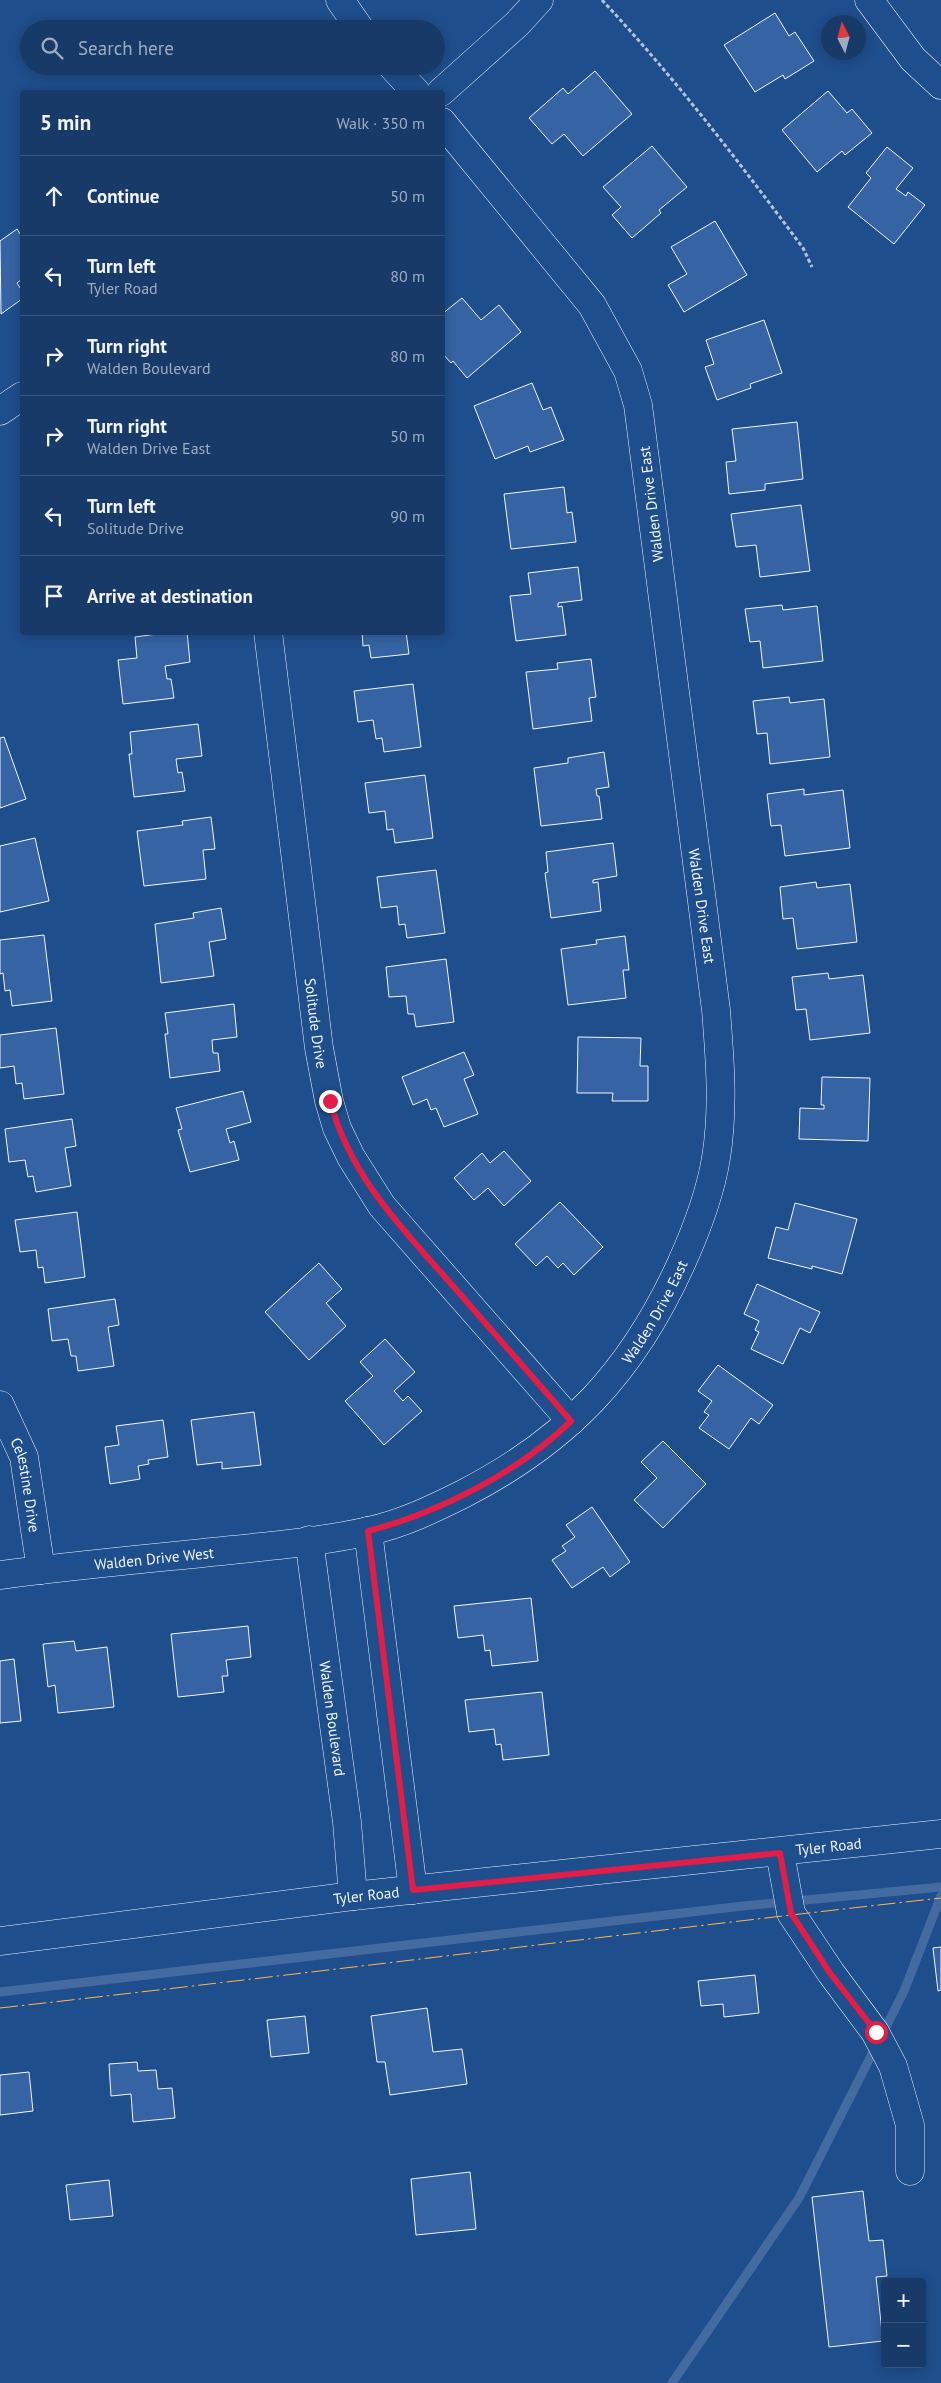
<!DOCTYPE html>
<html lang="en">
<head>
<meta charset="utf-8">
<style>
	:root { --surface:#173a69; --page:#20416f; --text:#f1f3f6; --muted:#9eadc0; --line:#36547d }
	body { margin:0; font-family:"PT Sans",sans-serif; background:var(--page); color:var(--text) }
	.controls { position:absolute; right:15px; bottom:15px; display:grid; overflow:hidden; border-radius:5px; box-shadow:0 2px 12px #0003 }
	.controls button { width:45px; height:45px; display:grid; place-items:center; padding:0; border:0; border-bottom:1px solid var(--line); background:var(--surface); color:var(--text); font:25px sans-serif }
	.compass { position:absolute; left:821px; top:15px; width:45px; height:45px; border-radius:50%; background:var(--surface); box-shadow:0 2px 12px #0003; rotate:354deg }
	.stop { position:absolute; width:15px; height:15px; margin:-11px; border:4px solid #e11d48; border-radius:50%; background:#fff }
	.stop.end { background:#e11d48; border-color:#fff; box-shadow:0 1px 5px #0008 }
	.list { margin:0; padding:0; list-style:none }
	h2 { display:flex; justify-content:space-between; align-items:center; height:65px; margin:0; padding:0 20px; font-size:21px }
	h2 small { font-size:16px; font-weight:400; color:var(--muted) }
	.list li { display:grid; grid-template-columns:32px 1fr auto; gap:15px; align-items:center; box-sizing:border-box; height:80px; padding:0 20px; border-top:1px solid var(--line) }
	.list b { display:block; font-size:19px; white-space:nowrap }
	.list p { margin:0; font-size:16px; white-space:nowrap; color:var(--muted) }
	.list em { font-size:16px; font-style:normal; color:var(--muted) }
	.icon { flex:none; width:28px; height:28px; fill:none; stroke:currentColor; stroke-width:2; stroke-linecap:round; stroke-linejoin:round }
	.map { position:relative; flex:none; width:941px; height:2383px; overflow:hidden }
	.search { position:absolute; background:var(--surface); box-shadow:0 2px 12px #0003; left:20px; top:20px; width:425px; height:55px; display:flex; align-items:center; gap:12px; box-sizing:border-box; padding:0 18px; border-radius:28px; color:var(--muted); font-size:19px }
	.panel { position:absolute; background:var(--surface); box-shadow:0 2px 12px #0003; left:20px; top:90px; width:425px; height:545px; border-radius:5px }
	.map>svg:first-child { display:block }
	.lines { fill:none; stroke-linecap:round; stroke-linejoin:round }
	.stream { stroke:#446ba0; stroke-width:9 }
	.building { fill:#3563a3; stroke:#f2f6ff }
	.minor-casing { stroke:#f2f6ff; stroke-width:29 }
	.path { stroke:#b3c4dc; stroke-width:3; stroke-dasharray:4 2.5; stroke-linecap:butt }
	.minor { stroke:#1f4e8c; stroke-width:28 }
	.power { stroke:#ffb74d; stroke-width:1; stroke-dasharray:18 4 2.5 4; stroke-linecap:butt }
	.route { stroke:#e11d48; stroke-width:6 }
	.labels { text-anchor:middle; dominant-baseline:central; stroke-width:4; stroke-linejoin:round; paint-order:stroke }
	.street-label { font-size:15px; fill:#f2f6ff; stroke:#1f4e8c }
</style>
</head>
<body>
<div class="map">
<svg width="941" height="2383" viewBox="0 0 941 2383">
	<rect width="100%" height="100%" fill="#1f4e8c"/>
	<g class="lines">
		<path class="stream" d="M 0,1992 L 743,1906 L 941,1887
			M 882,2035 L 904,1991 L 941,1896
			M 672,2383 L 799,2198 L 876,2046"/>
	</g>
	<path class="building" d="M 775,13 L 789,36 L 795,32 L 814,61 L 785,79 L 783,75 L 755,92 L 724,45 Z
		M 595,71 L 632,114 L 583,156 L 564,134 L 552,144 L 529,118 L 563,88 L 568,94 Z
		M 828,91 L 847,113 L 852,109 L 872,133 L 845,155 L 842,151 L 817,172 L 782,130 Z
		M 652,146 L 687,187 L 659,210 L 661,213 L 632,238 L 612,215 L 621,207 L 603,187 Z
		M 887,147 L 913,168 L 896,189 L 906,196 L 908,192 L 925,205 L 894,244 L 848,207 L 871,178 L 866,173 Z
		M 715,221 L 747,275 L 684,312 L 668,285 L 687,274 L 671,247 Z
		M 17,229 L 22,237 L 22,279 L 17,283 L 22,291 L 22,299 L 1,314 L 0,241 Z
		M 462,298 L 481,320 L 499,305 L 521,332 L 467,378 L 453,361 L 451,363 L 442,353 L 442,314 Z
		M 764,320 L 782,373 L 750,384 L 751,388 L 717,400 L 705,367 L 714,364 L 706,340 Z
		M 532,383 L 543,410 L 551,407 L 564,440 L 530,452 L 528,446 L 495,459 L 474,406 Z
		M 797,422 L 803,479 L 765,484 L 765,490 L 729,494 L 726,462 L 736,461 L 732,429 Z
		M 564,487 L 567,513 L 572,512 L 576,542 L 511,549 L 504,494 Z
		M 801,505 L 810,571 L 760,577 L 756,545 L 736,547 L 731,514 Z
		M 578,567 L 582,600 L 558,603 L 558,607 L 562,606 L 566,635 L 516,641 L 510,596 L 531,594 L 528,573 Z
		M 782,605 L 783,610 L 817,606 L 823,661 L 763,668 L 760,641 L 750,642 L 745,609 Z
		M 172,632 L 187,632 L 190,662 L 165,666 L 167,679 L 171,679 L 174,698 L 123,704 L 118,660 L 137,658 L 135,637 Z
		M 362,632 L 406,632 L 409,654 L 371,658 L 369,645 L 363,646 Z
		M 591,659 L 596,697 L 589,698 L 592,721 L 533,729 L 526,672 L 558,669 L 557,663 Z
		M 413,684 L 421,747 L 384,752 L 382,738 L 376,739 L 373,720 L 358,722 L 354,691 Z
		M 789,697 L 790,703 L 824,699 L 830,757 L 770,764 L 767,733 L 757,734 L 753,701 Z
		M 198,724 L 202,756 L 176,759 L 178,773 L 182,772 L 185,791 L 134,797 L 129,754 L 132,754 L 130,732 Z
		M 4,737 L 26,799 L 0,808 L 0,738 Z
		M 604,752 L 609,787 L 596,789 L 597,796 L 599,796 L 602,819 L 541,826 L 534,768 L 568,763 L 568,758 Z
		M 425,775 L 433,838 L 395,843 L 393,829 L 387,830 L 385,811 L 369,813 L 365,783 Z
		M 804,789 L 804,795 L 843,790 L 850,848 L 785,856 L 781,825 L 771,826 L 767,794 Z
		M 211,817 L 215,849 L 203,850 L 206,879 L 144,886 L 137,831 L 183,825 L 182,821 Z
		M 35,838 L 49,901 L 0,912 L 0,846 Z
		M 613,843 L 617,876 L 593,880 L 593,883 L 598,882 L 601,911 L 551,918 L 545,873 L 548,872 L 546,852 Z
		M 436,870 L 445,933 L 407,938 L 405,924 L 399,925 L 397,906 L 381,908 L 377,877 Z
		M 816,882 L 817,888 L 850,884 L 857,942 L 797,949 L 793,918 L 783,919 L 780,887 Z
		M 221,908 L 226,939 L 209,942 L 214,976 L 161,983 L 155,924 L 194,918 L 193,913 Z
		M 44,935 L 52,1001 L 12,1006 L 10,990 L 5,991 L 3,973 L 0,974 L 0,940 Z
		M 625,936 L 629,970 L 623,970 L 626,998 L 568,1005 L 561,949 L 597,944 L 596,940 Z
		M 446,959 L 454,1022 L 416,1027 L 414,1014 L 408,1014 L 406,996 L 389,997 L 386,967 Z
		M 828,973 L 829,979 L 863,975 L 870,1033 L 810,1040 L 806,1009 L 796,1010 L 792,977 Z
		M 234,1004 L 237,1037 L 212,1040 L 213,1053 L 218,1053 L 220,1071 L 170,1078 L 165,1034 L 168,1034 L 165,1013 Z
		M 56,1028 L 64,1094 L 24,1099 L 22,1083 L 16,1084 L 14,1066 L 0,1068 L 0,1035 Z
		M 578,1037 L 641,1038 L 640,1066 L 648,1066 L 648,1101 L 612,1101 L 613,1093 L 577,1093 Z
		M 464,1052 L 474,1075 L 464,1079 L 478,1114 L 444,1127 L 436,1108 L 431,1110 L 427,1099 L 413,1105 L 402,1077 Z
		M 822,1077 L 870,1078 L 868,1141 L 799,1139 L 800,1108 L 824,1109 L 824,1105 L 821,1105 Z
		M 243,1091 L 251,1122 L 226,1129 L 230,1143 L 234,1141 L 239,1160 L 190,1172 L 178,1130 L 182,1129 L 176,1108 Z
		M 72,1119 L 76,1146 L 65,1148 L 71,1186 L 36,1192 L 33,1176 L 28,1177 L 25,1160 L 9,1162 L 5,1129 Z
		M 504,1151 L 531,1181 L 504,1206 L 488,1188 L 474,1200 L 454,1178 L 482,1153 L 490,1163 Z
		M 560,1202 L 603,1247 L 574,1275 L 563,1263 L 558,1268 L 547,1256 L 536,1266 L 515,1244 Z
		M 795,1203 L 857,1219 L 842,1274 L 812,1266 L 812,1269 L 768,1258 L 776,1227 L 788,1230 Z
		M 77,1212 L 85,1277 L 45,1283 L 43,1267 L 38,1268 L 36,1250 L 20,1252 L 15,1220 Z
		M 319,1263 L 342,1289 L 326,1303 L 346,1326 L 309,1360 L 265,1312 Z
		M 757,1284 L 820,1312 L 810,1333 L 800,1328 L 783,1364 L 751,1349 L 759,1332 L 755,1330 L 759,1321 L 744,1314 Z
		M 115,1299 L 119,1325 L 108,1327 L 114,1366 L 78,1371 L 76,1356 L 71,1356 L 68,1339 L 52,1341 L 48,1309 Z
		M 385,1339 L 415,1372 L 394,1391 L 403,1401 L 408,1396 L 422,1411 L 384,1445 L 345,1401 L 373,1376 L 360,1362 Z
		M 718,1365 L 773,1405 L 759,1424 L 751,1418 L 729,1449 L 699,1428 L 709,1415 L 704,1412 L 712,1401 L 698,1391 Z
		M 254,1412 L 261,1465 L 222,1469 L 222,1462 L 197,1465 L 191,1420 Z
		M 163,1420 L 168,1457 L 148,1460 L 149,1464 L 138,1466 L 140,1479 L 110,1484 L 105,1447 L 119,1445 L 116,1426 Z
		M 663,1441 L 706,1484 L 663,1528 L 634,1500 L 657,1478 L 641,1462 Z
		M 592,1507 L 630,1562 L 610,1577 L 603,1567 L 572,1588 L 552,1560 L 566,1551 L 562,1546 L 575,1537 L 566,1525 Z
		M 531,1598 L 538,1661 L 492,1666 L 490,1650 L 485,1651 L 483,1635 L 458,1638 L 454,1606 Z
		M 248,1626 L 251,1657 L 226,1660 L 228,1676 L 222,1676 L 224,1692 L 178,1697 L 171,1634 Z
		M 74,1641 L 76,1651 L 107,1647 L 114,1707 L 58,1713 L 55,1685 L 48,1687 L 43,1644 Z
		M 14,1659 L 21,1721 L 0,1723 L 0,1661 Z
		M 542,1692 L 549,1755 L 503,1760 L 501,1744 L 496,1745 L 494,1729 L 469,1732 L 465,1700 Z
		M 941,1947 L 941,1990 L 938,1991 L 933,1948 Z
		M 755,1975 L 759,2013 L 724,2017 L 723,2004 L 701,2006 L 698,1981 Z
		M 427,2008 L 433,2052 L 462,2049 L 467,2084 L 390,2095 L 385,2062 L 377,2062 L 371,2016 Z
		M 305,2016 L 309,2053 L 271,2057 L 267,2020 Z
		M 137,2062 L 138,2071 L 156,2070 L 158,2089 L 172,2088 L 175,2118 L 133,2122 L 131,2094 L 111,2096 L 109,2064 Z
		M 29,2072 L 33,2111 L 0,2115 L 0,2075 Z
		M 470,2172 L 476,2229 L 416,2235 L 411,2179 Z
		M 109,2180 L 113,2216 L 70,2220 L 66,2185 Z
		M 863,2191 L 869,2241 L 883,2240 L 887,2276 L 876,2277 L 883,2341 L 829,2347 L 812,2197 Z"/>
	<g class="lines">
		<g class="minor-casing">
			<g id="minor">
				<path d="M 340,0 L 360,29"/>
				<path d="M 869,0 L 913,59 L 941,85"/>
				<path d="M 392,66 L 416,92"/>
				<path d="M 441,92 L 517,24 L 539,0"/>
				<path d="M 0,411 L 22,396"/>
				<path id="s1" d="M 268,632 L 319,1048 L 329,1101 L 337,1128 L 351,1157 L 382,1206 L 571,1421"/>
				<path id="s2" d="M 0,1405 L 24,1457 L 41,1570"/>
				<path d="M 368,1531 L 413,1890"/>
				<path id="s3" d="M 309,1540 L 347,1822 L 353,1896"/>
				<path id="s4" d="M 0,1575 C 77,1565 155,1558 232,1550 C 278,1545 325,1541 369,1531 C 402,1524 433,1509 463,1494 C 568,1440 632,1372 681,1264 C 696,1231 710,1195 716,1158 C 724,1109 720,1060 716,1010 L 638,405 L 628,371 L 592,305 L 442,122"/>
				<path d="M 780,1853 L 791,1913 L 831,1973 L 875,2032 L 893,2066 L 910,2125 L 910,2171"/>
				<path id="s5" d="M 0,1941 L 353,1896 L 941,1834"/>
			</g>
		</g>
		<path class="path" d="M 602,0 C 675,78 739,162 803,248 L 812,267"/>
		<use href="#minor" class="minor"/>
		<path class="power" d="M 0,2008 C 314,1973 627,1933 941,1898"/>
	</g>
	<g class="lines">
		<path class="route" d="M 330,1101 C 351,1178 402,1228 453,1286 C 492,1331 532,1376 571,1421 C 519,1472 438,1513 368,1531 L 413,1890 L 780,1853 L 791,1913 L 830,1973 L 876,2032"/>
	</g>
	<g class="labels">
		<g class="street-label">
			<text transform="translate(651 504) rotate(-97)">Walden Drive East</text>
			<text transform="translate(702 906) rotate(82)">Walden Drive East</text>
			<text stroke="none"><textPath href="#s1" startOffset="394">Solitude Drive</textPath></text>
			<text stroke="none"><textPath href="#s4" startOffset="742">Walden Drive East</textPath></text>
			<text stroke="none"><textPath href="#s2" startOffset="85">Celestine Drive</textPath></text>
			<text stroke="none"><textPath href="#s4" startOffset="155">Walden Drive West</textPath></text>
			<text stroke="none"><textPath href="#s3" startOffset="180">Walden Boulevard</textPath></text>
			<text stroke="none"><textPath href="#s5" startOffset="834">Tyler Road</textPath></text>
			<text stroke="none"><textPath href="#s5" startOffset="369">Tyler Road</textPath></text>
		</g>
	</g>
</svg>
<div class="controls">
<button>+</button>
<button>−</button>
</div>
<svg class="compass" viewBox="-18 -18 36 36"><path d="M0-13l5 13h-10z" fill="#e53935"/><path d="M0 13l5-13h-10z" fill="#9eadc0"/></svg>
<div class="stop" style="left:876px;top:2032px"></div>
<div class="stop end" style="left:330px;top:1101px"></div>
<div class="search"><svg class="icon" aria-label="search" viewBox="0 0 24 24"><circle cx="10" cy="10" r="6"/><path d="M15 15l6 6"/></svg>Search here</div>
<section class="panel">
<h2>5 min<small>Walk · 350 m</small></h2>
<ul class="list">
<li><svg class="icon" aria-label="ahead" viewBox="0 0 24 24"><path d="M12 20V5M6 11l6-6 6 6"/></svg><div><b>Continue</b></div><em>50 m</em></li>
<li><svg class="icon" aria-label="left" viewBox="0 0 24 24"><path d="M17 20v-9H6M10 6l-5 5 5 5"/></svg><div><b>Turn left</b><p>Tyler Road</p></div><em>80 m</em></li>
<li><svg class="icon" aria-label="right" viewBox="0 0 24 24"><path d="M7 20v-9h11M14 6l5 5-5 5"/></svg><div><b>Turn right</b><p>Walden Boulevard</p></div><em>80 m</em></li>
<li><svg class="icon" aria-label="right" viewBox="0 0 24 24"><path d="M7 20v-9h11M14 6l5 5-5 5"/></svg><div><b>Turn right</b><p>Walden Drive East</p></div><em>50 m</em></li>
<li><svg class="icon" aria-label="left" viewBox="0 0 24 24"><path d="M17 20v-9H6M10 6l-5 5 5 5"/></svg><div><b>Turn left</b><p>Solitude Drive</p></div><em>90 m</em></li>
<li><svg class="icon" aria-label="arrive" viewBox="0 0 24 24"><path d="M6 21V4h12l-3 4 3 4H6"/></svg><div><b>Arrive at destination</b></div></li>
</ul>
</section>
</div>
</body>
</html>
